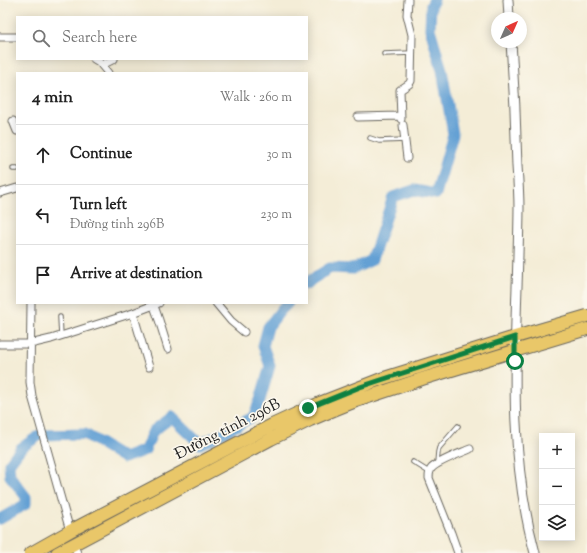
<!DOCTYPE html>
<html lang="en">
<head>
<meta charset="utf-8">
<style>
	:root { --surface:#fff; --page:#f6f6f6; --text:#222; --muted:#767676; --line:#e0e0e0 }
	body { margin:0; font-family:"Sorts Mill Goudy",serif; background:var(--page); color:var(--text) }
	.controls { position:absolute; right:12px; bottom:12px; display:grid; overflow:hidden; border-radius:0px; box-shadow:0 2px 10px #0003 }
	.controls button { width:36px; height:36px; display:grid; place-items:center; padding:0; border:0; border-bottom:1px solid var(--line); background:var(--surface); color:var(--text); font:20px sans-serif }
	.compass { position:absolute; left:491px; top:12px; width:36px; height:36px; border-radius:50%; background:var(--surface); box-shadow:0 2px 10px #0003; rotate:45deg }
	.stop { position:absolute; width:12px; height:12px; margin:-9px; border:3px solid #0b8043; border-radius:50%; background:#fff }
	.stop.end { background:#0b8043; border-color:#fff; box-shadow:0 1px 4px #0008 }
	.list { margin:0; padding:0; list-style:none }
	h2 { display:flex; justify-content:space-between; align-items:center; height:52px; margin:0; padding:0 16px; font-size:17px }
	h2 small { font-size:13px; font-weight:400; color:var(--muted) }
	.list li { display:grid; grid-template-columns:26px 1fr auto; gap:12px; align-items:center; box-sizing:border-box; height:60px; padding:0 16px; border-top:1px solid var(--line) }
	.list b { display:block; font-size:15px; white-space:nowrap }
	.list p { margin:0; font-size:13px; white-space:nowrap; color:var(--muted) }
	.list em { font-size:13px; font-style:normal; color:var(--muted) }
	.icon { flex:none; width:22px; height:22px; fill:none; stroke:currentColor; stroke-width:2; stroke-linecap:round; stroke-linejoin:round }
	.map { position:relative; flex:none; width:587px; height:553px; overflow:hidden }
	.search { position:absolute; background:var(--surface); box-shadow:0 2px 10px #0003; left:16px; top:16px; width:292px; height:44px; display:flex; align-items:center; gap:10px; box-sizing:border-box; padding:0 14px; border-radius:0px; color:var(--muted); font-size:15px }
	.panel { position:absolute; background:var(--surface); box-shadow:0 2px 10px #0003; left:16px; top:72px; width:292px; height:232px; border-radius:0px }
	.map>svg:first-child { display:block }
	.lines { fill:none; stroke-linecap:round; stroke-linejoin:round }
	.river { stroke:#63a0d4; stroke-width:11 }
	.service-casing { stroke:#68655d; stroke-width:5.5 }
	.minor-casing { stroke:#68655d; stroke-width:9 }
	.tertiary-casing { stroke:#68655d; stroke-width:11 }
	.primary-casing { stroke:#68655d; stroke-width:14 }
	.service { stroke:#fff; stroke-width:3.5 }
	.minor { stroke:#fff; stroke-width:7 }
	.tertiary { stroke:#fff; stroke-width:9 }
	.primary { stroke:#e9c769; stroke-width:12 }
	.route { stroke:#0b8043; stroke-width:5 }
	.labels { text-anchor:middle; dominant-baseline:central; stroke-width:3.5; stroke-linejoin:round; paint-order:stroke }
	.street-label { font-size:16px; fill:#1c1c1c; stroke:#fbf7ec }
</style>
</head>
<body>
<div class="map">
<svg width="587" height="553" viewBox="0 0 587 553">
	<rect width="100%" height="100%" fill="#fbf7ec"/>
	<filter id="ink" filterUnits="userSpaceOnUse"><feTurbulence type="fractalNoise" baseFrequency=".025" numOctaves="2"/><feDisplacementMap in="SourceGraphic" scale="8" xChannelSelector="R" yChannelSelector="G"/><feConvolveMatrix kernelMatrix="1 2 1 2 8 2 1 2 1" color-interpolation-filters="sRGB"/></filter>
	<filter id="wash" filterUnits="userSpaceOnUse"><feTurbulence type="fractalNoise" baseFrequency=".012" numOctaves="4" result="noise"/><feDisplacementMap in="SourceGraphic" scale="16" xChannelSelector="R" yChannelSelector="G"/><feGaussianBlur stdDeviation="0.9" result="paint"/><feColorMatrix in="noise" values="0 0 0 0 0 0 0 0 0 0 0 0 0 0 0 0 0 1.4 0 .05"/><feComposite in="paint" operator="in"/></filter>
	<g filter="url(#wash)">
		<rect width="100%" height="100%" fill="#f4edd7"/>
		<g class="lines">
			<path class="river" d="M 307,284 L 311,280 L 330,268 L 353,269 L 372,260 L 393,197 L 414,190 L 436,194 L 453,134 L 442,70 L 430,29 L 431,5 L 434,0
				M 0,519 L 26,504 L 26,497 L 10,476 L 9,464 L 21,448 L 40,435 L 85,434 L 124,458 L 145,450 L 153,431 L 172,417 L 200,444 L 223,433 L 253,417 L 260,400 L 270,366 L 263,346 L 268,327 L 281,310 L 288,303"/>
		</g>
	</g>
	<g filter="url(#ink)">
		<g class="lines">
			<g class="service-casing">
				<path id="service" d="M 384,54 L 412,53
					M 370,138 L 379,141 L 405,140
					M 13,169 L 17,169
					M 60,317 L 61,336
					M 413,462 L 429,472
					M 437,463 L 438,452 L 439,448 L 458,426"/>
			</g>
			<g class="minor-casing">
				<path id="minor" d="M 0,37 L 17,37
					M 94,59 L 99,62 L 108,73
					M 102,65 L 114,59
					M 358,117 L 400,116
					M 401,119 L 400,90 L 409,84 L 411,81 L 412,35 L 407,15 L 408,0
					M 13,121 L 17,131
					M 403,125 L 407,158
					M 0,193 L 17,188
					M 31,303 L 30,382 L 32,396 L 70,531
					M 153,303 L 159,320 L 168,349
					M 216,303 L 231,321 L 244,332
					M 133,313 L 149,367
					M 0,344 L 30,344 L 51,339 L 133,313 L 159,303
					M 74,545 L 77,553
					M 458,553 L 451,533 L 429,478 C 429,475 429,472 431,469 C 436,462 461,453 470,449"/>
			</g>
			<g class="tertiary-casing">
				<path id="tertiary" d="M 508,0 L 509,18
					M 511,42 C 514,83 516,124 517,166 C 518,180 519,194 519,208 C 518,324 504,440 535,553"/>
			</g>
			<g class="primary-casing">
				<path id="primary" d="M 31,553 L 70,531 L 272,425 L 322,402 L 381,379 L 515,337 L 587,316
					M 57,553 L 271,439 L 310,420 L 336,409 L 356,401 L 422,379 L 587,329"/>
			</g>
			<use href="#service" class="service"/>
			<use href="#minor" class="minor"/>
			<use href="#tertiary" class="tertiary"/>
			<use href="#primary" class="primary"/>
		</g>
	</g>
	<g class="lines" filter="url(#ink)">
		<path class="route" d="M 308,408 L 360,387 L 381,380 L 515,337 L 515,361"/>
	</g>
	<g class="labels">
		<g class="street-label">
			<text transform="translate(228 430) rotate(-27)">Đường tỉnh 296B</text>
		</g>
	</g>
</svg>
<div class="controls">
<button>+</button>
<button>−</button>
<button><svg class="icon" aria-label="layers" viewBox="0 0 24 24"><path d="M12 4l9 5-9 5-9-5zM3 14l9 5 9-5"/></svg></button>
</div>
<svg class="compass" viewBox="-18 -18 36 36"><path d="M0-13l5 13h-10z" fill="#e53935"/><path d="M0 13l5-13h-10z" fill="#767676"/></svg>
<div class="stop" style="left:515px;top:361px"></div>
<div class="stop end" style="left:308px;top:408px"></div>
<div class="search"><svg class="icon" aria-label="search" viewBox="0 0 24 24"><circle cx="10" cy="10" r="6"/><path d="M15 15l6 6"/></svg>Search here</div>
<section class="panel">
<h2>4 min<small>Walk · 260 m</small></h2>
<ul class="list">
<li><svg class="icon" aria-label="ahead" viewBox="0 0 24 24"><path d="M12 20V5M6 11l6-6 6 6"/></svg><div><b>Continue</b></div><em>30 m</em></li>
<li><svg class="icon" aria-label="left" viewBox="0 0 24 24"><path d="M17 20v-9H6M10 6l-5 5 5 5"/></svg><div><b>Turn left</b><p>Đường tỉnh 296B</p></div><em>230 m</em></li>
<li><svg class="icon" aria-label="arrive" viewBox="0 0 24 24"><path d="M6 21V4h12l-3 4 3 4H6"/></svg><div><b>Arrive at destination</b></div></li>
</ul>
</section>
</div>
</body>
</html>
